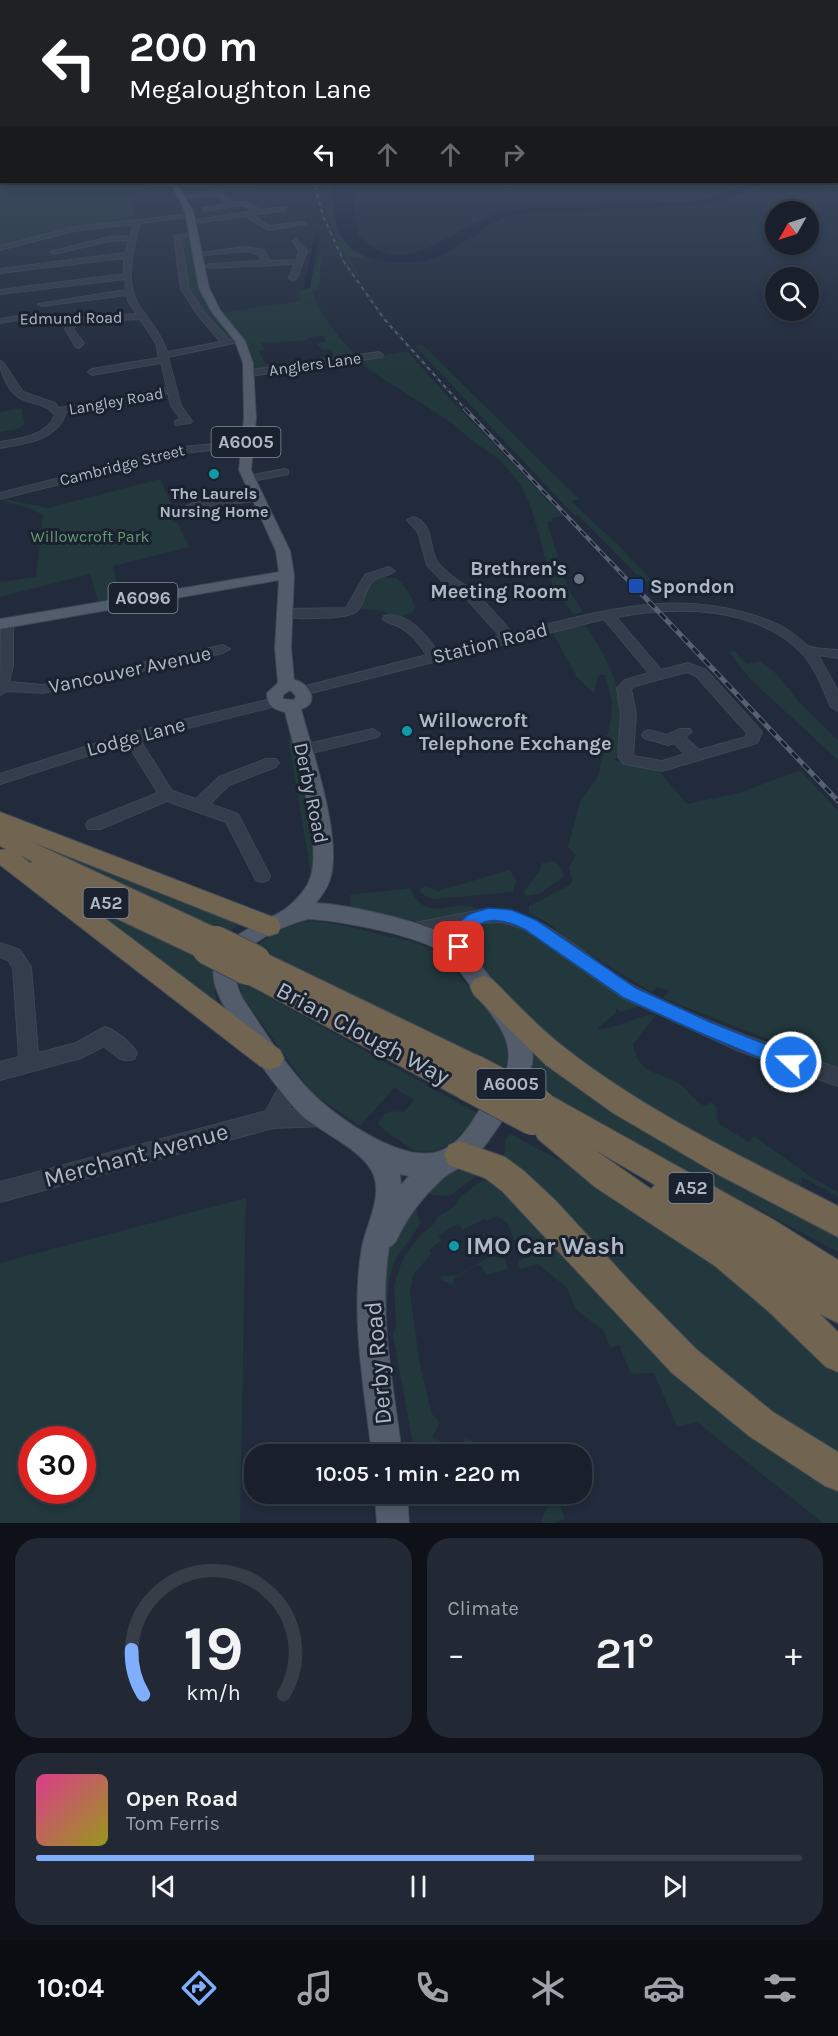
<!DOCTYPE html>
<meta charset="utf-8">
<style>
:root{--surface:#19202c;--page:#222834;--text:#f1f3f6;--muted:#9fa3a9;--line:#373e48;--accent:#7faefc}
body{margin:0;font-family:Karla,sans-serif;background:var(--page);color:var(--text);height:100vh;display:flex;flex-direction:column;font-size:22px;white-space:nowrap}
*{box-sizing:border-box;margin:0}
p{font-size:20px;color:var(--muted)}
.icon{flex:none;width:33px;height:33px;fill:none;stroke:currentColor;stroke-width:2;stroke-linecap:round;stroke-linejoin:round}
.map{position:relative;height:1523px;overflow:hidden}
.panel{display:flex;flex-direction:column;gap:15px;padding:15px;background:#0e1218;flex:1}
.panel>*{flex:none}
.hud{position:absolute;left:0px;top:0px;width:838px;height:183px;box-shadow:0 3px 9px #0003,0 0 0 2px var(--line);background:#202124;color:#fff;overflow:hidden}
.needle{width:39px;rotate:231deg}
.tools{position:absolute;left:765px;top:201px;display:grid;gap:12px}
.tools a{display:grid;place-items:center;width:54px;height:54px;border-radius:50%;background:var(--surface);box-shadow:0 3px 9px #0003,0 0 0 2px var(--line);font-size:30px}
.speed{position:absolute;left:18px;top:1426px;display:flex;gap:12px;font-size:30px;font-weight:700;text-align:center}
.speed>*{display:grid;place-content:center;width:78px;height:78px;border-radius:50%;background:var(--surface);box-shadow:0 3px 9px #0003,0 0 0 2px var(--line);line-height:1}
.speed .limit{border:9px solid #d22;background:#fff;color:#111}
.pin{position:absolute;display:grid;place-items:center;width:51px;height:51px;color:#fff;margin:-26px;border-radius:12px;box-shadow:0 3px 9px #0006}
.me{position:absolute;width:66px;margin:-33px;rotate:291deg;stroke-linejoin:round;filter:drop-shadow(0 0 4px #0008)}
.turn{display:flex;align-items:center;gap:21px;height:126px;padding:0 30px;font-size:27px}
.turn .icon{width:78px;height:78px;stroke-width:2.5}
.turn b{display:block;font-size:42px;line-height:51px}
.lanes{display:flex;align-items:center;height:57px;padding:0 30px;background:#0003;justify-content:center;gap:30px;direction:ltr}
.lanes .off{opacity:.35}
.big{font-size:45px;font-weight:600;line-height:1.1}
.panel .card{flex:1;display:flex;flex-direction:column;justify-content:center;gap:9px;min-width:0;padding:0 21px;border-radius:24px;background:var(--page)}
.panel .dial{align-items:center;gap:0}
.dial svg{height:156px;overflow:visible;fill:none;stroke:var(--line);stroke-width:7;stroke-linecap:round;text-anchor:middle}
.dial text{fill:var(--text);stroke:none}
.song{display:flex;align-items:center;gap:18px}
.cover{width:72px;height:72px;border-radius:9px;background:linear-gradient(135deg,hsl(330 70% 55%),hsl(60 70% 35%))}
.played{height:6px;border-radius:3px;background:linear-gradient(90deg,var(--accent) 65%,var(--line) 65%)}
.keys{display:flex;justify-content:space-around;direction:ltr}
.heat{display:flex;justify-content:space-between;align-items:center;font-size:33px;direction:ltr}
.panel .tiles{flex:1;display:grid;gap:15px;grid-template-columns:1fr 1fr}
.card:last-child{grid-column:span 2}
.trip{position:absolute;left:244px;top:1444px;width:348px;height:60px;border-radius:24px;background:var(--surface);box-shadow:0 3px 9px #0003,0 0 0 2px var(--line);font-weight:600;line-height:60px;text-align:center}
.tabs{display:flex;height:96px;justify-content:space-around;align-items:center;background:#0a0d12;color:var(--muted)}
.tabs .icon{width:42px;height:42px}
.tabs .current{color:var(--accent)}
.tabs b{font-size:27px;color:var(--text)}
.map>svg:first-child{display:block}
</style>
<div class="map">
<svg width="838" height="1523" viewBox="0 0 838 1523">
<rect width="100%" height="100%" fill="#212b3b"/>
<g fill="#22383c" fill-rule="evenodd">
<polygon points="10,182 168,182 173,189 138,192 139,196 132,203 137,220 81,227 0,247 0,183"/>
<polygon points="176,182 241,182 250,189 212,192 208,189 182,190"/>
<path d="M331 207H335C332 235 348 243 367 257L349 258 361 278 358 279 338 242 326 211Z"/>
<path d="M186 234 190 235 189 245 192 248C196 279 205 300 223 326L222 328 232 336V340L227 339 196 305 187 288 179 235Z"/>
<path d="M318 257H321L320 284 316 287 319 288 313 292C314 307 346 348 359 357L319 361 321 357H334L331 349 323 350 316 344 326 341 323 336 308 337V340L261 343 264 350 259 351 266 365 311 361V363L256 370C252 349 236 332 224 312L300 301 299 292 309 287Z"/>
<polygon points="423,345 579,499 571,501 618,545 666,595 661,596 640,575 637,575 578,515 574,515 415,346"/>
<polygon points="407,351 452,401 563,516 552,518 553,521 547,522 568,589 583,611 574,615 553,587 532,510 521,485 500,460 471,440 452,423 368,369 359,360"/>
<polygon points="21,408 25,424 18,429 0,432 0,412"/>
<polygon points="160,479 172,506 163,508 173,523 177,522 189,547 113,566 120,598 98,602 90,574 0,597 0,582 36,577 43,515 29,508 2,501 5,499 48,508"/>
<path d="M385 575 388 578H396C404 585 413 597 415 608L412 612 399 618 391 617 384 611 357 609 367 581Z"/>
<path d="M586 625C605 655 623 687 623 724 623 736 618 749 615 761L657 769 687 804 739 793 800 770 838 811V1067L663 998 670 991 658 987 651 992 577 946 548 923 529 913V906L570 885 572 881 569 868 576 855 568 847 580 802 598 776 611 719 612 701 605 675H598L594 694 577 677 552 632Z"/>
<path d="M735 651 746 664 759 661C780 672 788 690 804 707 815 718 827 729 838 740V760L750 679 729 652Z"/>
<polygon points="294,738 315,842 315,858 311,873 288,739"/>
<polygon points="0,828 218,916 239,922 228,935"/>
<polygon points="554,861 559,865 564,874 562,878 539,894 526,896 524,891 539,872 542,863"/>
<polygon points="510,870 516,880 513,892 435,899 425,896 419,890 425,886 438,891"/>
<path d="M410 888C426 928 462 894 477 910L422 922 351 909 350 895Z"/>
<polygon points="76,899 149,932 214,967 215,994 218,1004"/>
<path d="M311 921 337 924 417 943 440 953 501 1026 508 1045V1060L504 1073 254 949C268 935 291 923 311 921Z"/>
<path d="M513 921 644 1005 621 1012 616 1008V1013L597 1029C619 1029 636 1015 657 1014L633 1044C638 1076 659 1070 681 1085 691 1093 692 1100 705 1106L711 1102 717 1108 718 1123 749 1142 754 1136 811 1177 838 1192V1197L802 1177 800 1192 637 1105 524 1020 473 958 470 944 472 933 487 922Z"/>
<path d="M238 980 477 1113C464 1133 444 1157 416 1151 409 1149 402 1142 396 1138 389 1133 382 1130 378 1123 384 1111 392 1111 404 1112L414 1100 394 1088 360 1126 312 1093 242 996Z"/>
<polygon points="532,1049 838,1232 838,1252 607,1129 607,1127 555,1098 526,1085 533,1065"/>
<polygon points="510,1134 575,1168 669,1227 838,1366 838,1458 765,1415 503,1166 505,1140"/>
<polygon points="460,1169 483,1171 449,1196 419,1194 444,1176"/>
<polygon points="483,1180 505,1186 838,1487 838,1523 823,1523 697,1422 677,1427 654,1373 631,1374 619,1345 610,1348 603,1330 576,1310 567,1288 538,1264 521,1269 518,1266 519,1260 529,1257 525,1240 514,1240 507,1222 497,1216 487,1221 484,1219 463,1230 458,1224 439,1235 441,1241 429,1250 431,1254 413,1275 410,1292 419,1360 432,1414 440,1422 432,1437 457,1450 466,1438 483,1447 490,1455 415,1455 393,1335 396,1325 394,1285 403,1258 421,1234 432,1226 439,1216 455,1206 461,1196"/>
<path d="M246 1198 240 1523H0V1263ZM32 1440H82V1491H32Z"/>
<polygon points="415,1201 420,1224 394,1262 390,1277 387,1306 384,1299 386,1250"/>
<polygon points="491,1256 505,1259 508,1269 486,1275 481,1266 477,1265 455,1278 452,1285 440,1279 441,1276 458,1275"/>
<polygon points="552,1497 559,1500 565,1519 553,1523 540,1523"/>
</g>
<path fill="#142238" d="M331 182H352L357 233C367 246 383 256 400 255 439 252 466 220 504 212 564 200 627 206 687 202L710 198 729 189 755 182H783L753 187 725 201 711 203C674 208 637 208 600 210 553 213 510 206 479 232L484 233C467 236 455 250 439 256 412 267 360 266 343 239 334 226 332 197 331 182Z"/>
<g fill="none" stroke-linecap="round" stroke-linejoin="round">
<polyline stroke="#142238" stroke-width="1.5" points="0,185 44,182"/>
<polygon fill="#142238" fill-rule="evenodd" points="316,231 320,232 310,287 307,289 304,287"/>
<g stroke="#3e4654" stroke-width="2">
<g id="minor">
<polygon points="219,191 233,203 246,202 261,210 287,207 285,210 252,215 269,226 303,222 306,224 268,230 245,216 189,224 191,221 254,211 243,205 205,211 203,208 227,204 218,195 182,198 179,196"/>
<path d="M192 214 190 217 140 223C134 246 124 282 138 304 148 320 162 334 167 352L221 342 197 314 181 289 174 236 195 232V234L181 237 189 289 203 311 229 340 235 339 239 342 168 357 181 406 192 421 190 423 175 425V421L181 419 171 406 168 393 63 413 65 415C55 441 24 444 0 448V442C20 439 47 436 55 415 43 400 29 406 17 396 8 389 0 372 0 361L3 362 23 392 55 403 59 408 167 388 161 363 92 375 88 372 92 369 159 358 156 343 140 319 79 322 73 329 84 343 79 348 76 347 65 329 70 322 29 318 0 323V319L29 314 72 318 137 314 128 301 127 295 42 306 38 304 126 290 125 279 0 294V290L124 274V258L0 273V269L125 253 129 240 109 241 54 254 50 252 109 237 130 236 133 224 74 231 0 250V246L74 227Z"/>
<polygon points="296,239 307,251 297,278 293,280 289,278 294,264 209,268 205,266 209,264 262,261 258,254 245,251 196,256 192,254 245,247 264,250 269,261 296,260 299,251 293,241"/>
<polygon points="379,352 383,355 382,357 250,376 245,373 250,370"/>
<polygon points="246,441 250,442 250,446 183,453 0,499 0,493 183,447"/>
<polygon points="284,469 288,470 288,474 248,482 243,479 248,476"/>
<polygon points="257,495 262,498 261,500 193,509 187,506 193,503"/>
<path d="M413 517C436 524 427 548 438 563 448 576 462 582 474 592 488 604 500 619 512 633 587 615 665 590 742 612 758 616 775 622 789 631 796 635 804 645 811 647 816 649 831 649 838 650V658L818 655 838 691V711L831 707C823 689 816 669 803 654 756 605 677 606 616 617L661 670 688 663 706 670 762 732 757 743 662 771 624 764 618 757 621 714 617 688 625 680 649 673 604 619 303 695 298 694 296 691 298 688 427 655C419 644 412 633 400 627 394 624 387 623 383 619L384 616C408 611 426 635 438 652L500 636 465 597 447 586 427 565 418 532 407 520ZM687 672 696 676 747 733 746 737 699 750 685 737 692 732 690 729H680L667 735 649 730 644 732 642 735 644 738 668 745 674 743 685 754 662 761 633 756 636 714 631 689 635 686Z"/>
<path d="M389 567 395 571C388 577 377 575 371 583 364 591 364 607 356 612 346 619 287 621 279 613L285 609 346 608 365 575Z"/>
<polygon points="7,618 13,622 13,666 9,682 43,685 223,645 230,649 223,653 43,693 7,691 0,695 1,622"/>
<polygon points="275,698 282,702 280,705 140,740 172,791 196,799 219,777 266,759 276,759 279,763 276,767 229,785 210,804 238,814 270,876 268,880 262,882 256,880 226,822 167,801 100,829 88,829 86,825 88,821 158,793 127,743 0,784 0,774 126,734"/>
<polygon points="373,729 380,734 378,737 303,755 296,750 303,745"/>
<path d="M486 909C548 909 587 962 638 988 702 1021 770 1045 838 1068V1086L739 1051 623 998 524 929 502 922 480 923 468 941 472 959 469 964 463 966 457 964C449 950 449 940 457 927L410 938 404 936 401 931 404 926 410 924Z"/>
<path d="M0 943 20 950 31 967 38 1053 76 1043 105 1027C116 1031 131 1042 137 1053L134 1059C121 1064 114 1054 104 1046L81 1058 0 1080V1062L19 1057 13 968 8 960 0 957Z"/>
<polygon points="290,1077 297,1080 300,1086 289,1109 323,1108 330,1110 333,1117 330,1124 323,1126 273,1128 0,1202 0,1182 266,1111 283,1080"/>
</g>
</g>
<g stroke="#3e4654" stroke-width="2">
<g id="major">
<path d="M170 182H176L193 211 209 288 220 310 245 341 253 363 256 418 251 470 290 551 294 575 291 648 294 680C309 682 321 704 301 709 312 751 343 839 330 879 328 888 321 896 316 903 345 904 433 923 455 940 477 956 492 981 508 1002 521 1019 536 1042 532 1064 528 1084 487 1147 472 1160 462 1168 450 1171 441 1180 425 1195 410 1213 400 1233 397 1239 396 1244 389 1247 378 1316 394 1387 402 1455H372C364 1387 350 1315 362 1247 366 1226 382 1198 374 1176 367 1153 325 1134 306 1119 283 1100 218 1009 214 980 207 940 257 926 282 911 291 906 305 891 309 881 325 848 294 749 285 712 273 709 267 706 267 693L278 683 275 648 279 580 0 629V619L279 572 276 551 239 470 244 418 243 363 235 341 211 311 199 288 185 211ZM290 690 296 696 294 700 283 699V695ZM308 919C336 920 417 935 439 951 458 965 471 987 485 1006 498 1023 512 1041 508 1063 506 1080 489 1095 480 1109 470 1125 459 1144 440 1151 403 1165 335 1117 310 1091 284 1064 264 1030 243 999 217 954 272 929 308 919ZM400 1174 409 1176 401 1185Z"/>
<polygon points="375,1494 407,1494 409,1523 377,1523"/>
</g>
</g>
<g stroke="#3f4855" stroke-width="2">
<g id="highway">
<path d="M0 812 278 919 281 926 278 933 269 936 32 842 225 932 228 939 225 946 217 948 219 951 215 958 206 961 86 904 280 1050 284 1058 280 1066 270 1070 260 1066 0 865V850L6 849 0 846ZM20 855 33 862 30 863Z"/>
<polygon points="257,949 485,1059 489,1068 485,1077 477,1080 480,1087 476,1096 466,1100 456,1096 238,979 234,972 238,965 246,962 244,959 248,952"/>
<path d="M483 976 492 979C516 1003 539 1028 565 1048 648 1113 745 1158 838 1206V1237L719 1175 613 1113 546 1065 474 995 470 987 474 979Z"/>
<path d="M541 1090 774 1220 838 1260V1323L820 1314 838 1332V1372L826 1367 768 1311 715 1266 595 1187 538 1139 534 1130 538 1121 542 1119 531 1112 527 1103 531 1094ZM595 1150 655 1185 651 1189Z"/>
<polygon points="459,1141 505,1157 524,1171 556,1201 635,1287 696,1349 773,1412 838,1452 838,1491 825,1486 749,1436 672,1373 502,1191 485,1178 449,1165 444,1155 449,1145"/>
</g>
</g>
<use href="#minor" fill="#343d4b" fill-rule="evenodd"/>
<use href="#major" fill="#525c6b" fill-rule="evenodd"/>
<use href="#highway" fill="#716551" fill-rule="evenodd"/>
<g stroke="#566172" stroke-width="2">
<polyline id="rail-far2" points="314,182 323,216 344,262 385,320 466,410"/>
</g>
<g stroke="#566172" stroke-width="4">
<polyline id="rail-far1" points="465,409 639,592"/>
</g>
<g stroke="#566172" stroke-width="5">
<polyline id="rail" points="638,590 838,801"/>
</g>
<use href="#rail-far2" stroke="#1a222f" stroke-width="1.5" stroke-dasharray="4" stroke-linecap="butt"/>
<use href="#rail-far1" stroke="#1a222f" stroke-width="2" stroke-dasharray="7" stroke-linecap="butt"/>
<use href="#rail" stroke="#1a222f" stroke-width="3" stroke-dasharray="8" stroke-linecap="butt"/>
<g stroke="#3f4855" stroke-width="28" stroke-linecap="butt">
<g id="highway-bridge">
<polyline points="216,939 257,959"/>
<polyline points="206,951 247,972"/>
<polyline points="475,1068 541,1103"/>
<polyline points="466,1087 532,1122"/>
</g>
</g>
<use href="#highway-bridge" stroke="#716551" stroke-width="26"/>
</g>
<linearGradient id="sky" x2="0" y2="1"><stop stop-color="#121820"/><stop offset="0.43" stop-color="#3d4a60"/><stop offset="1" stop-color="#3d4a60" stop-opacity="0"/></linearGradient>
<rect width="838" height="373" fill="url(#sky)"/>
<path fill="#1a73e8" stroke="#114b97" stroke-width="1.5" d="M489 908 512 910 536 920 636 988 710 1022 797 1057 800 1062 797 1068 791 1070 784 1068 698 1032 624 998 524 929C506 920 484 914 471 933 468 939 468 946 464 952L459 954 453 952C447 940 459 919 470 914 476 911 483 910 489 908Z"/>
<g fill="#0f9aa8" stroke="#1a222f" stroke-width="2">
<circle cx="214" cy="474" r="6"/>
<circle cx="407" cy="731" r="6"/>
<circle cx="454" cy="1246" r="6"/>
</g>
<circle fill="#6b7280" stroke="#1a222f" stroke-width="2" cx="579" cy="579" r="6"/>
<rect fill="#1a4fb4" stroke="#1a222f" stroke-width="2" x="628" y="578" width="16" height="16" rx="3"/>
<g text-anchor="middle" dominant-baseline="central" stroke-width="6" stroke-linejoin="round" paint-order="stroke">
<g font-size="16" fill="#afb8c7" stroke="#1a222f">
<text transform="translate(71 318) rotate(-1)">Edmund Road</text>
<text transform="translate(315 364) rotate(-8)">Anglers Lane</text>
<text transform="translate(116 401) rotate(-10)">Langley Road</text>
<text transform="translate(122 465) rotate(-14)">Cambridge Street</text>
</g>
<g font-size="16" font-weight="bold" fill="#afb8c7" stroke="#1a222f">
<text x="214" y="493">The Laurels<tspan x="214" dy="18">Nursing Home</tspan></text>
</g>
<g font-size="16" fill="#659972" stroke="#1a222f">
<text x="90" y="536">Willowcroft Park</text>
</g>
<g fill="#1a222f" stroke="#828b99" stroke-width="1.5">
<rect x="211.5" y="427" width="69" height="30" rx="4.5"/>
<rect x="108.5" y="583" width="69" height="30" rx="4.5"/>
<rect x="83.5" y="888" width="45" height="30" rx="4.5"/>
<rect x="476.5" y="1069" width="69" height="30" rx="4.5"/>
<rect x="668.5" y="1173" width="45" height="30" rx="4.5"/>
</g>
<g font-size="18" font-weight="bold" fill="#afb8c7">
<text x="246" y="442">A6005</text>
<text x="143" y="598">A6096</text>
<text x="106" y="903">A52</text>
<text x="511" y="1084">A6005</text>
<text x="691" y="1188">A52</text>
</g>
<g font-size="20" font-weight="bold" fill="#afb8c7" stroke="#1a222f" text-anchor="start">
<text x="567" y="568" text-anchor="end">Brethren's<tspan x="567" dy="23">Meeting Room</tspan></text>
<text x="650" y="586">Spondon</text>
<text x="419" y="720">Willowcroft<tspan x="419" dy="23">Telephone Exchange</tspan></text>
</g>
<g font-size="20" fill="#afb8c7" stroke="#1a222f">
<text transform="translate(490 643) rotate(-14)">Station Road</text>
<text transform="translate(130 670) rotate(-12)">Vancouver Avenue</text>
<text transform="translate(136 737) rotate(-15)">Lodge Lane</text>
<text transform="translate(311 793) rotate(78)">Derby Road</text>
</g>
<g font-size="24" fill="#afb8c7" stroke="#1a222f">
<text transform="translate(363 1033) rotate(28)">Brian Clough Way</text>
<text transform="translate(136 1155) rotate(-15)">Merchant Avenue</text>
<text transform="translate(378 1363) rotate(-95)">Derby Road</text>
</g>
<g font-size="24" font-weight="bold" fill="#afb8c7" stroke="#1a222f" text-anchor="start">
<text x="466" y="1246">IMO Car Wash</text>
</g>
</g>
</svg>
<div class="tools">
<a><svg class="needle" viewBox="-14 -14 28 28"><path d="M0-13l5 13h-10z" fill="#e53935"/><path d="M0 13l5-13h-10z" fill="#9fa3a9"/></svg></a>
<a><svg class="icon" aria-label="search" viewBox="0 0 24 24"><circle cx="10" cy="10" r="6"/><path d="M15 15l6 6"/></svg></a>
</div>
<div class="speed"><div class="limit">30</div></div>
<div class="pin" style="left:459px;top:947px;background:#d93025"><svg class="icon" aria-label="arrive" viewBox="0 0 24 24"><path d="M6 21V4h12l-3 4 3 4H6"/></svg></div>
<svg class="me" style="left:791px;top:1062px" viewBox="-20 -20 40 40"><circle r="17" fill="#1a73e8" stroke="#fff" stroke-width="3"/><path d="M0-11L8 9 0 5-8 9z" fill="#fff"/></svg>
<div class="trip">10:05 · 1 min · 220 m</div>
<div class="hud">
<div class="turn"><svg class="icon" aria-label="left" viewBox="0 0 24 24"><path d="M17 20v-9H6M10 6l-5 5 5 5"/></svg><div><b>200 m</b>Megaloughton Lane</div></div>
<div class="lanes"><svg class="icon" aria-label="left" viewBox="0 0 24 24"><path d="M17 20v-9H6M10 6l-5 5 5 5"/></svg><svg class="icon off" aria-label="ahead" viewBox="0 0 24 24"><path d="M12 20V5M6 11l6-6 6 6"/></svg><svg class="icon off" aria-label="ahead" viewBox="0 0 24 24"><path d="M12 20V5M6 11l6-6 6 6"/></svg><svg class="icon off" aria-label="right" viewBox="0 0 24 24"><path d="M7 20v-9h11M14 6l5 5-5 5"/></svg></div>
</div>
</div>
<section class="panel">
<div class="tiles">
<div class="card dial"><svg viewBox="0 0 100 80">
<path d="M14 69A42 42 0 1 1 86 69"/>
<path d="M14 69A42 42 0 0 1 8 46" stroke="#7faefc"/>
<text x="50" y="56" font-size="32" font-weight="700">19</text>
<text x="50" y="72" font-size="11">km/h</text>
</svg></div>
<div class="card"><p>Climate</p>
<div class="heat"><a>−</a><b class="big">21°</b><a>+</a></div>
</div>
<div class="card">
<div class="song"><i class="cover"></i><div><b>Open Road</b><p>Tom Ferris</p></div></div>
<div class="played"></div>
<div class="keys"><svg class="icon" aria-label="previous" viewBox="0 0 24 24"><path d="M18 5L8 12l10 7zM5 5v14"/></svg><svg class="icon" aria-label="pause" viewBox="0 0 24 24"><path d="M8 5v14M16 5v14"/></svg><svg class="icon" aria-label="next" viewBox="0 0 24 24"><path d="M6 5l10 7-10 7zM19 5v14"/></svg></div>
</div>
</div>
</section>
<nav class="tabs">
<b>10:04</b>
<svg class="icon current" aria-label="directions" viewBox="0 0 24 24"><path d="M12 3l9 9-9 9-9-9zM9 14v-3h6M13 9l2 2-2 2"/></svg>
<svg class="icon" aria-label="music" viewBox="0 0 24 24"><path d="M9 18V5l10-2v13"/><circle cx="6" cy="18" r="3"/><circle cx="16" cy="16" r="3"/></svg>
<svg class="icon" aria-label="phone" viewBox="0 0 24 24"><path d="M5 4h4l2 5-3 2q2 4 5 5l2-3 5 2v4C11 20 4 13 5 4z"/></svg>
<svg class="icon" aria-label="climate" viewBox="0 0 24 24"><path d="M12 3v18M4 7l16 10M4 17L20 7"/></svg>
<svg class="icon" aria-label="car" viewBox="0 0 24 24"><path d="M5 17H2v-5l4-1 3-4h7l3 4 3 1v5h-3M9 17h6M6 11h13"/><circle cx="7" cy="17" r="2"/><circle cx="17" cy="17" r="2"/></svg>
<svg class="icon" aria-label="filters" viewBox="0 0 24 24"><path d="M4 7h16M4 17h16"/><circle cx="9" cy="7" r="2"/><circle cx="15" cy="17" r="2"/></svg>
</nav>
